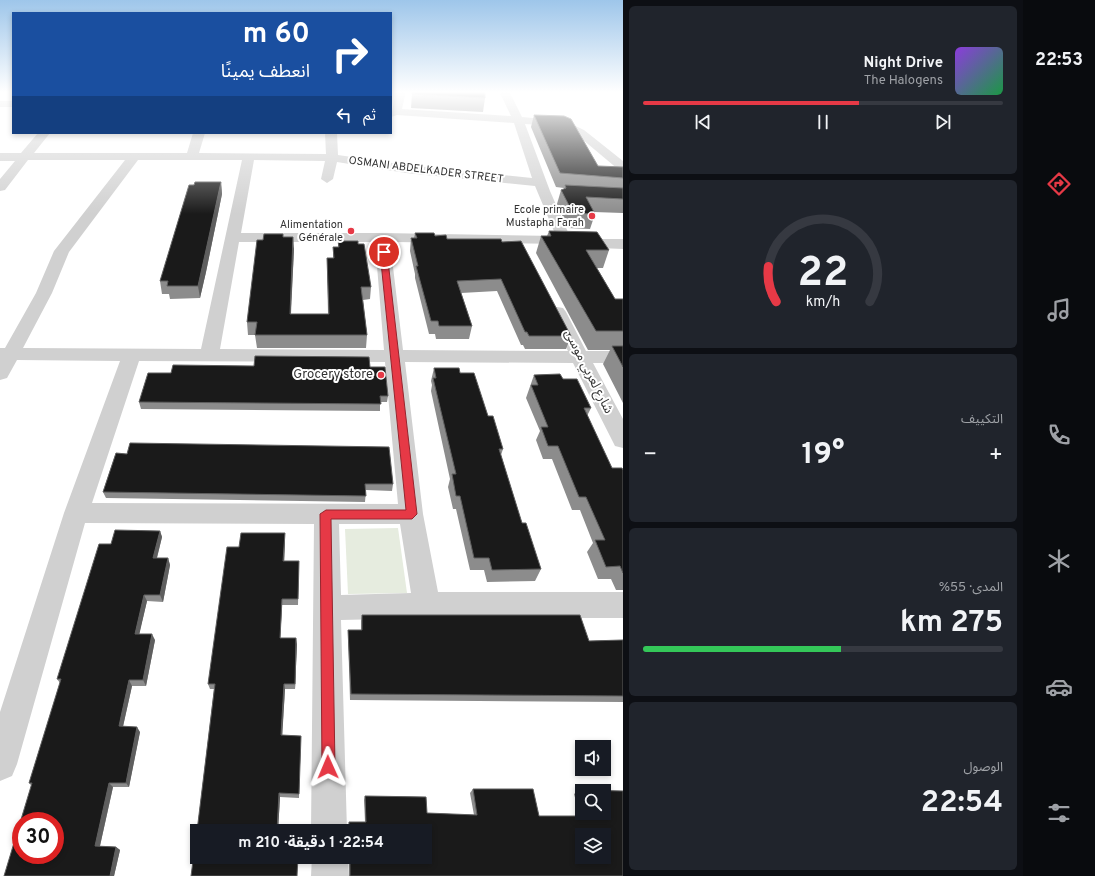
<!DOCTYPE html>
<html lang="ar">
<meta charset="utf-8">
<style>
:root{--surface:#171b24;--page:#20242c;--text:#f1f3f6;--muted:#9ea1a6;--line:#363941;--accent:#e63946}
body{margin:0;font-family:Overpass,"Noto Sans Arabic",sans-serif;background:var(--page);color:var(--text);direction:rtl;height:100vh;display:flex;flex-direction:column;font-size:15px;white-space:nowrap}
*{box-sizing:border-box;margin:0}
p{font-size:13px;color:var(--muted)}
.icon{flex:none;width:22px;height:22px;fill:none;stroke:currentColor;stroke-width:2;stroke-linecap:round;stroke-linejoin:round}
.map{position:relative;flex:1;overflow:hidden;direction:ltr}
.details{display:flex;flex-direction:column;gap:6px;padding:6px;background:#0d0f14;width:400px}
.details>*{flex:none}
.hud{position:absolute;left:12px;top:12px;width:380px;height:122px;border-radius:0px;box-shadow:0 2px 6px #0003;direction:rtl;background:#1a4fa0;color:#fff;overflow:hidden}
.tools{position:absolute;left:575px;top:740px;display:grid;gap:8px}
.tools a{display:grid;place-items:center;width:36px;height:36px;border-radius:0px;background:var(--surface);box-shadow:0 2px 6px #0003;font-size:20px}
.speed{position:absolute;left:12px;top:812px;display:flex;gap:8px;font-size:20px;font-weight:700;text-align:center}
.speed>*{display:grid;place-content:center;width:52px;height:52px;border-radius:50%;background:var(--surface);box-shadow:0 2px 6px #0003;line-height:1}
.speed .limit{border:6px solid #d22;background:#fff;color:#111}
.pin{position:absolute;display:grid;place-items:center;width:34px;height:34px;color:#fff;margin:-17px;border:2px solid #fff;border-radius:50%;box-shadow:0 1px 4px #0007}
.me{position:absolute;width:44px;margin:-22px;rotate:359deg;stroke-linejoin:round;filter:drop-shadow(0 0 3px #0008)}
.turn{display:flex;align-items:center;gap:14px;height:84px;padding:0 16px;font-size:18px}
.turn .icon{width:52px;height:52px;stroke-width:2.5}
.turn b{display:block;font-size:28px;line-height:34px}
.then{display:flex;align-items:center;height:38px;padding:0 16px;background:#0003;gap:8px;font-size:15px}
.big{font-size:30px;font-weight:700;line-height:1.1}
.details .tile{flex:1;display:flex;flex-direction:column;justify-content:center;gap:6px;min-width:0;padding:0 14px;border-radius:6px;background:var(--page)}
.details .dial{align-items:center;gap:0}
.dial svg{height:104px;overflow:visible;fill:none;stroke:var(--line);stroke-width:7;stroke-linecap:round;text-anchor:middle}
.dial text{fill:var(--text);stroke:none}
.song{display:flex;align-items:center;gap:12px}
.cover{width:48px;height:48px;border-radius:6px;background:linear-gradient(135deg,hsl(270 70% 55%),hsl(140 70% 35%))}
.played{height:4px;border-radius:2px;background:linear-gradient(90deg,var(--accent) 60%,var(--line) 60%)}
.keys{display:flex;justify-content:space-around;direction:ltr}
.heat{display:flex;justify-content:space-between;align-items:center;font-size:22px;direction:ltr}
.charge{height:6px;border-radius:3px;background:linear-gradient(90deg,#34c759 55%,var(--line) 0)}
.trip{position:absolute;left:190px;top:824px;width:242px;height:40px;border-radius:0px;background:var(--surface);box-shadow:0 2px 6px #0003;font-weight:700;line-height:40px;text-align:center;direction:rtl}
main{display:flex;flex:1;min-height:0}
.dock{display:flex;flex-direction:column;width:72px;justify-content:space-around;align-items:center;background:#090b0e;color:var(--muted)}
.dock .icon{width:28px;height:28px}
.dock .active{color:var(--accent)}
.dock b{font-size:18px;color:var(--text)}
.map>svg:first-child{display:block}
</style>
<main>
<nav class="dock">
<b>22:53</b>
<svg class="icon active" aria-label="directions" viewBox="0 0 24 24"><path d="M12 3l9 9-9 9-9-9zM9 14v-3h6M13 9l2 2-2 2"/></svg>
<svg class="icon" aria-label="music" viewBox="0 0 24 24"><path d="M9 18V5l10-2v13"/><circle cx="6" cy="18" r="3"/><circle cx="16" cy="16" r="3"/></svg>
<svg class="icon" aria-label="phone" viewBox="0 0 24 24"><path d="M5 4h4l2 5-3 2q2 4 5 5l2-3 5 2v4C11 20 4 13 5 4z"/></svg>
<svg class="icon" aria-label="climate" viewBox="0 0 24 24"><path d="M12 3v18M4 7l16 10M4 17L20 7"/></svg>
<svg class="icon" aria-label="car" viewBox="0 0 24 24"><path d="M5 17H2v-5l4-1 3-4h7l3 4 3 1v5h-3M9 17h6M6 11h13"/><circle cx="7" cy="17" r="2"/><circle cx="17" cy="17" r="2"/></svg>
<svg class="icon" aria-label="filters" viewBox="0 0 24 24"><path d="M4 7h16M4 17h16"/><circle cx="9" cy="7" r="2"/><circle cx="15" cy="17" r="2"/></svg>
</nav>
<section class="details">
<div class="tile">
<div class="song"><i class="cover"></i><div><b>Night Drive</b><p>The Halogens</p></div></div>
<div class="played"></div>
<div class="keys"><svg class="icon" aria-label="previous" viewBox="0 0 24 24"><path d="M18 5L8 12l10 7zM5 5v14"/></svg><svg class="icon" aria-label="pause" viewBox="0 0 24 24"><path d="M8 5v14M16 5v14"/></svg><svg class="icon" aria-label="next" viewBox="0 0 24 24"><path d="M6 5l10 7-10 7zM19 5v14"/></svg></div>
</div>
<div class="tile dial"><svg viewBox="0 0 100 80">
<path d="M14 69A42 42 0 1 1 86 69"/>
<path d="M14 69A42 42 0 0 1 8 42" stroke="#e63946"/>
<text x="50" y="56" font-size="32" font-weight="700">22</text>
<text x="50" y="72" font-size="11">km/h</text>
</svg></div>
<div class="tile"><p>التكييف</p>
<div class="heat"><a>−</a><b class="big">19°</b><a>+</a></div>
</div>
<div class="tile"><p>المدى · 55%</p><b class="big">275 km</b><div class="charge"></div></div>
<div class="tile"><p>الوصول</p><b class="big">22:54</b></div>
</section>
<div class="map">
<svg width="623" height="876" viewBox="0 0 623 876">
<rect width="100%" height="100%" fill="#fff"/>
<polygon fill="#e6ecdf" points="398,528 407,593 348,594 345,529"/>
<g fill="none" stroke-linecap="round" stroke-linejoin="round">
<g fill="#d0d0d0" fill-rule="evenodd">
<path d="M396 91H406L402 109 511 116 499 91H509L522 117 565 121 584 130 623 161V171L619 170 576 134 559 126 525 124 550 191 571 239H623V249L576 247 570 244 390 242 403 350 568 351 548 312 551 308 557 307 563 308 566 312 586 351H623V363H593L623 419V448L615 446 573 363 405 362 423 514 438 592H623V618H427L341 620 347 831H311L314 524 85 523 17 764 12 776 0 781V712L64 513 120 361 17 360 7 378 0 380V348H5L36 293 54 251 125 160H28L5 190 0 191V179L15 161H0V153H21L38 133H50L34 153H187L193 133H205L199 153 326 154 325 133H337L338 155 406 165 532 178 514 123 397 115 391 117ZM138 160H242L201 349 23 348 52 293 69 252ZM254 160 325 161 321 179 327 183 333 179 337 162 406 173 535 186 556 236 382 233H241ZM239 242H375L384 350 220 349ZM139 361 385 362 398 504 92 503ZM339 524H400L411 593 341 595Z"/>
<rect x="0" y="101" width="13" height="6"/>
<polygon points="312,857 348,857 349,876 311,876"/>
</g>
</g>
<g fill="#8c8c8c" fill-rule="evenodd">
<polygon points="412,94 485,98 483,112 411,108"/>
<polygon points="534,115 598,166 623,178 623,213 594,212 595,214 590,229 568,228 557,204 561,190 564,189 564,188 556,187 531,127"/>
<polygon points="221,182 222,194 206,272 200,298 170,299 169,294 162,294 160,281 194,185"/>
<polygon points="549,231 609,250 603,268 597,268 615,299 623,299 623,403 603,364 610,350 588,350 536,253 541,236 547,236"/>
<polygon points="415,233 435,236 447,239 502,242 571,336 566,349 525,349 523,345 521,345 497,291 461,293 472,326 469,339 436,339 435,334 429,334 415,278 415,274 410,251 411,238 414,238"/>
<polygon points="283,234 283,237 294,249 291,314 328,314 327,270 327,258 333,258 333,247 338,247 338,241 358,244 371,287 370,299 363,300 367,335 366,348 257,348 255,335 248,335 247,322 263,240"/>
<polygon points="254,366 370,367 388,396 387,402 380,402 380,411 141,409 139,402 171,373"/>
<polygon points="434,368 460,373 488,416 503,449 501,455 522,523 541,569 535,581 487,582 484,570 470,570 456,509 453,509 448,487 450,479 431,391 432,385 431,381"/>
<polygon points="534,375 563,379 591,408 587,416 612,468 623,470 623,590 616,590 611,579 598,579 587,552 593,543 580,510 572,510 552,459 543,459 536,440 540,431 526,398"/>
<polygon points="116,453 393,484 392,491 366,490 365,502 106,498 103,492"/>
<polygon points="160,531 162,537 157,558 168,558 170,565 163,602 147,601 139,634 155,640 146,686 132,686 123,726 140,732 129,787 113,787 100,846 116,847 120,850 114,876 29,783 60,683 57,679"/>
<polygon points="285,540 284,561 299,561 299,567 298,605 282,605 280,638 297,644 295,689 285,689 282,735 301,736 299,798 280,797 278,831 197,831 214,689 210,689 208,684 239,547"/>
<polygon points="362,615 589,641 623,640 623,702 350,700 348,636 348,630 361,630 361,621"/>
<path d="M473 789H533L539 816H580L574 794 579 790 623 791V876H349V857H425V831H348L349 822H365L364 800 365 796 426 797 427 813 474 815 470 793ZM582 791H604V813H582ZM582 835H604V857H582Z"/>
</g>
<g fill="#5f5f5f">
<polygon points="221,182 222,194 206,272 200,298 198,286"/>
<polygon points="293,237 294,249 290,327 290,314"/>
<polygon points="160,531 162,537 155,565 153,558"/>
<polygon points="285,533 285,540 284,567 283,561"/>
<polygon points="168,558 170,565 163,602 160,595"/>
<polygon points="144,595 147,601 138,640 135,634"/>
<polygon points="282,599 282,605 280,644 280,638"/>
<polygon points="152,634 155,640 146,686 143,680"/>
<polygon points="296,638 297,644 295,689 295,684"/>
<polygon points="129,680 132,686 122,731 119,726"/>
<polygon points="284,684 285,689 282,740 281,735"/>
<polygon points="137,727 140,732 129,787 126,783"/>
<polygon points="109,783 113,787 99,850 95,846"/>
<polygon points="279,793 280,797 278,831 277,831"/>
<polygon points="116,847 120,850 114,876 110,876"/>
</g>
<g fill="#1a1a1a" stroke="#5f5f5f" fill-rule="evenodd">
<polygon points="413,91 485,91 485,98 412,94"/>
<polygon points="534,115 564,116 571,119 598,166 623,167 623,178 560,173"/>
<polygon points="195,182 221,182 204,259 198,286 167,286 168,281 160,281 189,185 194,185"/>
<polygon points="565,185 623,188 623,199 586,197 595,214 573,213 561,190 566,188"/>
<polygon points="549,231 597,232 609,250 586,250 615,299 623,299 623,331 596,331 541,236 551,236"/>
<polygon points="415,233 434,233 435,236 446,235 447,239 501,239 502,242 521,241 571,336 529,336 527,332 525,332 501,279 457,281 472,326 439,326 438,321 431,321 416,266 418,266 411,238 417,238"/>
<polygon points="264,234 283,234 283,237 293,237 290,314 329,314 327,258 334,258 333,247 339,247 338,241 358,241 358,244 364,244 371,287 361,287 367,335 255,335 257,322 247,322 257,240 263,240"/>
<polygon points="612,346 623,346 623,367"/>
<polygon points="255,356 369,357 370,367 385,367 388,396 380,396 381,404 139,402 148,373 171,373 173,365 254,366"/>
<polygon points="434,368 459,368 460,373 474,373 488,416 493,416 503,449 499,449 522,523 526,523 541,569 492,570 489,558 474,558 460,496 456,496 452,474 456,474 433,378 436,378"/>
<polygon points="560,374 563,379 577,379 591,408 584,408 612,468 622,468 623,470 623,573 620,566 606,567 595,540 605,540 586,497 579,497 558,446 548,446 541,427 548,427 531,385 538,385 534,375"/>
<polygon points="130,443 389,447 393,484 365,484 366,496 103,492 116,453 127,454"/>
<path d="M115 530 160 531 153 558H168L160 595H144L135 634H152L143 680H129L119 726 137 727 126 783H109L95 846 116 847 110 876H4L32 783H29L61 679H57L99 544H111ZM21 821H55V855H21Z"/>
<polygon points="241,533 285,533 283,561 299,561 298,599 282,599 280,638 296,638 295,684 284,684 281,735 301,736 299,794 279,793 277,831 197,831 215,684 208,684 227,547 239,547"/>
<polygon points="362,615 580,615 589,641 623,640 623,696 351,694 348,630 362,630"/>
<path d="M473 789H533L539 816H586L585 813H604V791H582V801L579 790 623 791V876H350V857H425V831H349V822H366L365 796 426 797 427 813 477 815ZM582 835H604V857H582Z"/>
<polygon points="197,831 197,857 298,857 297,876 191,876"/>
</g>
<linearGradient id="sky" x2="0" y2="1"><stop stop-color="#9ec6ea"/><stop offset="0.43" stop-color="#fff"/><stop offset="1" stop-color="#fff" stop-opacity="0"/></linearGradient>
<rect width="623" height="214" fill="url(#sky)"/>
<polygon fill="#e63946" stroke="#96252e" points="384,250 387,252 417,514 412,519 331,519 335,767 333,772 328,774 324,772 322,767 320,514 326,510 406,510 380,252"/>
<g fill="#e63946" stroke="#fff" stroke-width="1.5">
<circle cx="592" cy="216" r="4"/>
<circle cx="351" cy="231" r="4"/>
<circle cx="381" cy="375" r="4"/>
</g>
<g text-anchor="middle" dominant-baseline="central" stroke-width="4" stroke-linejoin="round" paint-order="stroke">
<g font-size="11" fill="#333" stroke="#fff">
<text transform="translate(426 170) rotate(7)">OSMANI ABDELKADER STREET</text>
</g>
<g font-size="11" fill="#333" stroke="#fff" text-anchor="end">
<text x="584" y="210">Ecole primaire<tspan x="584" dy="13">Mustapha Farah</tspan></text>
<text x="343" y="225">Alimentation<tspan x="343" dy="13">Générale</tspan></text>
</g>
<g font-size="13" fill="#333" stroke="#fff">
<text transform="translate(588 372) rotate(63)">شارع لعربي موسى</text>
</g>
<g font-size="13" fill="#333" stroke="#fff" text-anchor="end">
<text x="373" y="375">Grocery store</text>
</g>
</g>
</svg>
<div class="tools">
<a><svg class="icon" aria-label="sound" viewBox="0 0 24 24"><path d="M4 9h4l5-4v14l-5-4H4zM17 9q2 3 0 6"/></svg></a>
<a><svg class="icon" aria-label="search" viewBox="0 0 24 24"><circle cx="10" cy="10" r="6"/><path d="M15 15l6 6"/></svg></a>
<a><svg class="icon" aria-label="layers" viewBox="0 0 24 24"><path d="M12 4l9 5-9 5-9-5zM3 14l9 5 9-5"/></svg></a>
</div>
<div class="speed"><div class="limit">30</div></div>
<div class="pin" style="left:384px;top:252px;background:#d93025"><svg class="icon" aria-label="arrive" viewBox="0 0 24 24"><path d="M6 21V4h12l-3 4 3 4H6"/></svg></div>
<svg class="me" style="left:328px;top:767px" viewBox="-20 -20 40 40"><path d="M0-17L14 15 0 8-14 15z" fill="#e63946" stroke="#fff" stroke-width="4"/></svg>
<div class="trip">22:54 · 1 دقيقة · 210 m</div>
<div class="hud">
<div class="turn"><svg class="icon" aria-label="right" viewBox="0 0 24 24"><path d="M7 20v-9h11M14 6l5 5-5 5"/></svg><div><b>60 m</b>انعطف يمينًا</div></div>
<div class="then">ثم<svg class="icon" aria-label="left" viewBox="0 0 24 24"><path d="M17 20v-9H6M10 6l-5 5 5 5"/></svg></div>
</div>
</div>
</main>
